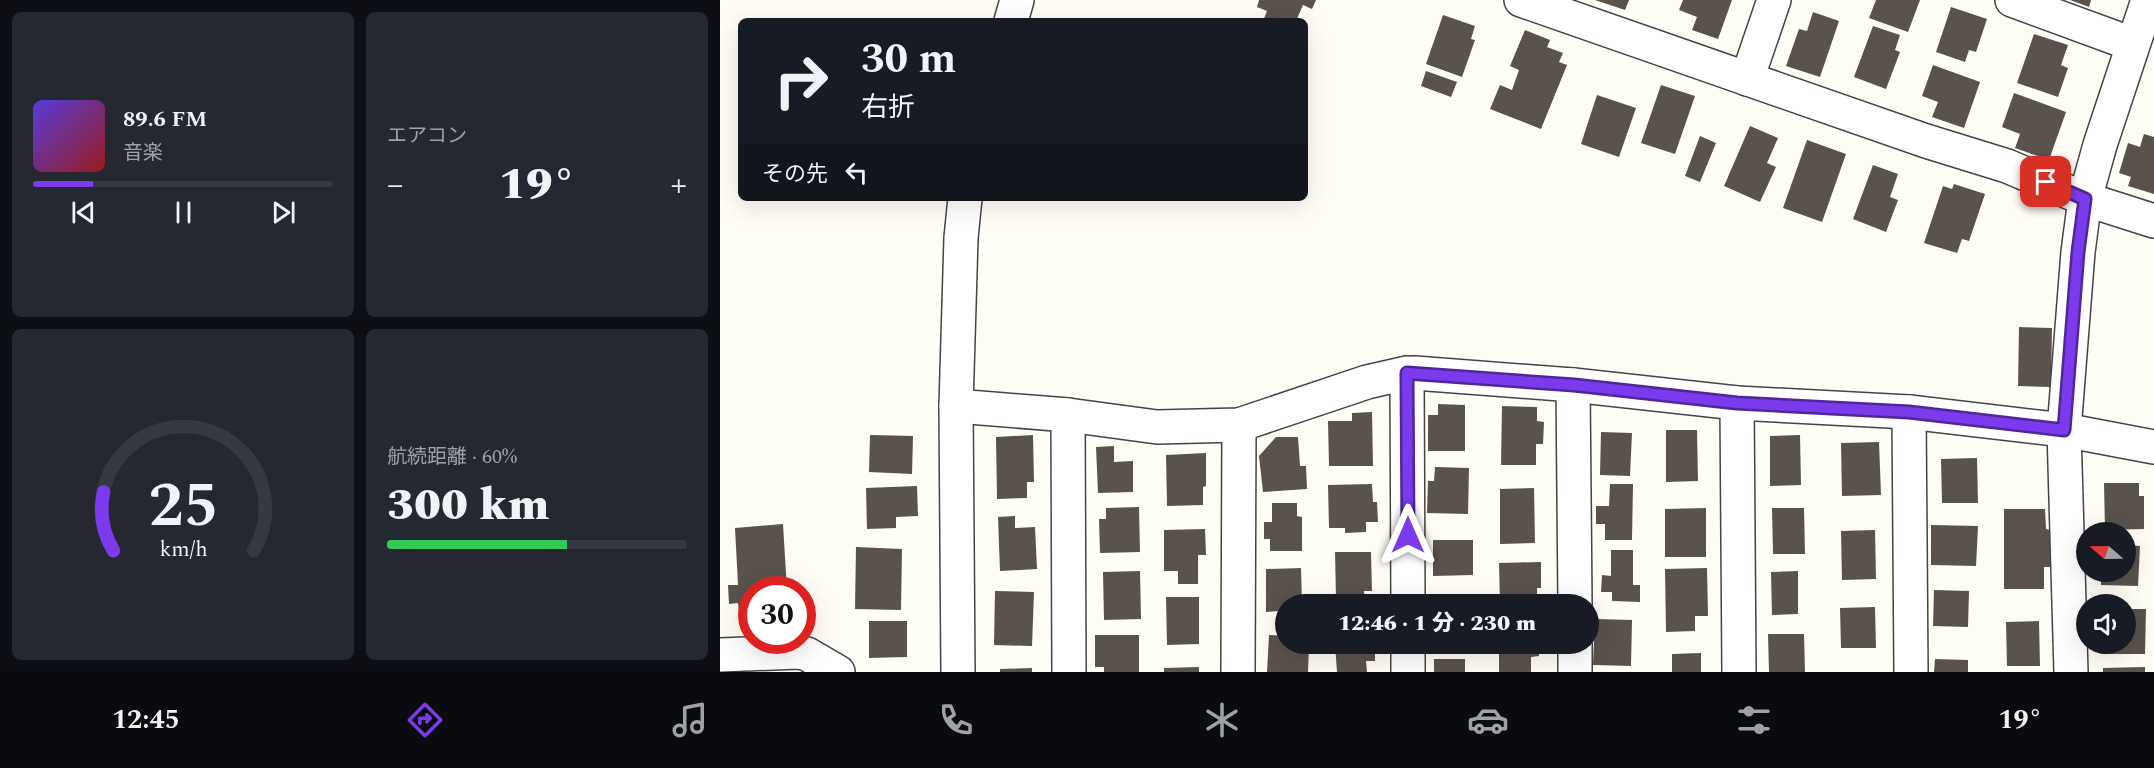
<!DOCTYPE html>
<html lang="ja">
<meta charset="utf-8">
<style>
:root{--surface:#171b24;--page:#242831;--text:#f1f3f6;--muted:#9ea1a6;--line:#363941;--accent:#7c3aed}
body{margin:0;font-family:Spectral,"Noto Sans JP",serif;background:var(--page);color:var(--text);height:100vh;display:flex;flex-direction:column;font-size:22px;white-space:nowrap}
*{box-sizing:border-box;margin:0}
p{font-size:20px;color:var(--muted)}
.icon{flex:none;width:33px;height:33px;fill:none;stroke:currentColor;stroke-width:2;stroke-linecap:round;stroke-linejoin:round}
.map{position:relative;flex:1;overflow:hidden}
.side{display:flex;flex-direction:column;gap:12px;padding:12px;background:#0d0f14;width:720px}
.side>*{flex:none}
.hud{position:absolute;left:18px;top:18px;width:570px;height:183px;border-radius:9px;box-shadow:0 6px 24px #0002;background:#171b24;color:var(--text);overflow:hidden}
.needle{width:39px;rotate:290deg}
.tools{position:absolute;left:1356px;top:522px;display:grid;gap:12px}
.tools a{display:grid;place-items:center;width:60px;height:60px;border-radius:50%;background:var(--surface);box-shadow:0 6px 24px #0002;font-size:30px}
.speed{position:absolute;left:18px;top:576px;display:flex;gap:12px;font-size:30px;font-weight:700;text-align:center}
.speed>*{display:grid;place-content:center;width:78px;height:78px;border-radius:50%;background:var(--surface);box-shadow:0 6px 24px #0002;line-height:1}
.speed .limit{border:9px solid #d22;background:#fff;color:#111}
.pin{position:absolute;display:grid;place-items:center;width:51px;height:51px;color:#fff;margin:-26px;border-radius:12px;box-shadow:0 3px 9px #0006}
.me{position:absolute;width:66px;margin:-33px;rotate:0deg;stroke-linejoin:round;filter:drop-shadow(0 0 4px #0008)}
.turn{display:flex;align-items:center;gap:21px;height:126px;padding:0 24px;font-size:27px}
.turn .icon{width:78px;height:78px;stroke-width:2.5}
.turn b{display:block;font-size:42px;line-height:51px}
.then{display:flex;align-items:center;height:57px;padding:0 24px;background:#0003;gap:12px;font-size:22px}
.big{font-size:45px;font-weight:800;line-height:1.1}
.side .card{flex:1;display:flex;flex-direction:column;justify-content:center;gap:9px;min-width:0;padding:0 21px;border-radius:9px;background:var(--page)}
.side .dial{align-items:center;gap:0}
.dial svg{height:156px;overflow:visible;fill:none;stroke:var(--line);stroke-width:7;stroke-linecap:round;text-anchor:middle}
.dial text{fill:var(--text);stroke:none}
.song{display:flex;align-items:center;gap:18px}
.cover{width:72px;height:72px;border-radius:9px;background:linear-gradient(135deg,hsl(250 70% 55%),hsl(0 70% 35%))}
.played{height:6px;border-radius:3px;background:linear-gradient(90deg,var(--accent) 20%,var(--line) 20%)}
.keys{display:flex;justify-content:space-around;direction:ltr}
.heat{display:flex;justify-content:space-between;align-items:center;font-size:33px;direction:ltr}
.charge{height:9px;border-radius:4px;background:linear-gradient(90deg,#34c759 60%,var(--line) 0)}
.side .tiles{flex:1;display:grid;gap:12px;grid-template-columns:repeat(2,1fr)}
.trip{position:absolute;left:555px;top:594px;width:324px;height:60px;border-radius:30px;background:var(--surface);box-shadow:0 6px 24px #0002;font-weight:800;line-height:60px;text-align:center}
.tab-bar{display:flex;height:96px;justify-content:space-around;align-items:center;background:#090b0e;color:var(--muted)}
.tab-bar .icon{width:42px;height:42px}
.tab-bar .selected{color:var(--accent)}
.tab-bar b{font-size:27px;color:var(--text)}
main{display:flex;flex:1;min-height:0}
.map>svg:first-child{display:block}
</style>
<main>
<section class="side">
<div class="tiles">
<div class="card">
<div class="song"><i class="cover"></i><div><b>89.6 FM</b><p>音楽</p></div></div>
<div class="played"></div>
<div class="keys"><svg class="icon" aria-label="previous" viewBox="0 0 24 24"><path d="M18 5L8 12l10 7zM5 5v14"/></svg><svg class="icon" aria-label="pause" viewBox="0 0 24 24"><path d="M8 5v14M16 5v14"/></svg><svg class="icon" aria-label="next" viewBox="0 0 24 24"><path d="M6 5l10 7-10 7zM19 5v14"/></svg></div>
</div>
<div class="card"><p>エアコン</p>
<div class="heat"><a>−</a><b class="big">19°</b><a>+</a></div>
</div>
<div class="card dial"><svg viewBox="0 0 100 80">
<path d="M14 69A42 42 0 1 1 86 69"/>
<path d="M14 69A42 42 0 0 1 9 39" stroke="#7c3aed"/>
<text x="50" y="56" font-size="32" font-weight="700">25</text>
<text x="50" y="72" font-size="11">km/h</text>
</svg></div>
<div class="card"><p>航続距離 · 60%</p><b class="big">300 km</b><div class="charge"></div></div>
</div>
</section>
<div class="map">
<svg width="1434" height="672" viewBox="0 0 1434 672">
<rect width="100%" height="100%" fill="#fffdf5"/>
<g fill="#5a524d">
<polygon points="539,0 596,0 592,9 583,5 576,21 543,21 547,11 537,7"/>
<polygon points="875,0 909,0 905,10"/>
<polygon points="963,0 1012,0 998,39 972,30 977,17 959,10"/>
<polygon points="1156,0 1200,0 1188,32 1149,18"/>
<polygon points="1350,0 1371,0 1369,7"/>
<polygon points="1231,7 1267,19 1256,52 1249,50 1245,62 1216,52"/>
<polygon points="1093,12 1119,21 1100,77 1066,66 1079,29 1087,31"/>
<polygon points="723,15 755,26 751,39 755,40 742,77 706,64"/>
<polygon points="1153,26 1180,35 1175,50 1180,52 1166,89 1134,77"/>
<polygon points="805,30 830,40 827,47 843,53 839,62 847,65 821,129 770,109 780,85 792,90 799,70 790,66"/>
<polygon points="1314,34 1348,45 1341,65 1348,68 1338,97 1297,83"/>
<polygon points="1213,65 1260,82 1244,128 1212,117 1218,102 1202,96"/>
<polygon points="706,71 737,82 731,97 701,86"/>
<polygon points="941,85 975,96 955,154 921,143"/>
<polygon points="1294,93 1346,112 1329,160 1295,148 1300,134 1282,127"/>
<polygon points="877,95 916,108 899,157 861,144"/>
<polygon points="1030,126 1058,138 1047,163 1056,167 1040,202 1004,186"/>
<polygon points="1424,134 1434,137 1434,194 1408,186 1411,177 1399,173 1408,143 1420,147"/>
<polygon points="980,136 996,143 980,182 965,176"/>
<polygon points="1087,140 1126,154 1102,222 1063,208"/>
<polygon points="1153,165 1178,174 1170,197 1178,200 1166,232 1133,219"/>
<polygon points="1234,184 1265,194 1249,241 1242,239 1237,253 1204,243 1223,186 1232,189"/>
<polygon points="1299,327 1332,328 1331,387 1298,386"/>
<polygon points="718,404 745,405 745,451 708,451 708,415 718,415"/>
<polygon points="782,406 817,407 817,421 824,422 823,444 816,444 816,465 781,465"/>
<polygon points="652,412 653,466 609,466 608,421 632,421 632,413"/>
<polygon points="946,430 977,430 978,481 946,482"/>
<polygon points="881,432 912,433 910,476 880,475"/>
<polygon points="150,435 193,436 192,474 149,472"/>
<polygon points="313,435 314,482 307,482 307,498 277,499 276,437"/>
<polygon points="1080,435 1081,485 1050,486 1050,436"/>
<polygon points="556,437 578,437 580,466 586,466 587,489 543,492 539,456"/>
<polygon points="1159,442 1161,495 1122,496 1121,443"/>
<polygon points="394,446 394,462 413,461 413,492 378,493 376,447"/>
<polygon points="486,453 486,486 483,487 483,505 447,506 446,455"/>
<polygon points="1257,458 1258,503 1222,503 1221,459"/>
<polygon points="715,467 749,468 748,514 707,513 708,481 714,481"/>
<polygon points="1384,483 1419,483 1419,496 1424,496 1424,529 1385,530"/>
<polygon points="652,484 653,502 657,502 658,522 646,522 646,532 625,533 625,528 609,528 608,485"/>
<polygon points="890,484 913,484 912,540 885,540 885,524 876,524 876,506 889,506"/>
<polygon points="197,486 198,516 176,517 176,528 147,529 146,488"/>
<polygon points="814,488 815,543 780,544 780,489"/>
<polygon points="552,503 577,503 577,516 582,517 582,551 550,551 550,539 544,539 544,522 552,522"/>
<polygon points="419,507 420,552 380,553 379,519 386,519 386,508"/>
<polygon points="986,508 986,557 945,557 945,509"/>
<polygon points="1052,508 1084,508 1085,554 1053,554"/>
<polygon points="1284,509 1325,509 1326,529 1330,530 1330,567 1324,567 1324,589 1284,589"/>
<polygon points="295,516 295,528 315,527 317,569 280,571 278,517"/>
<polygon points="63,524 67,590 32,590 32,611 19,612 18,603 9,604 8,585 18,585 15,528"/>
<polygon points="1211,525 1258,526 1256,566 1211,565"/>
<polygon points="485,529 486,555 478,555 478,584 458,584 458,571 444,571 444,530"/>
<polygon points="1155,530 1156,579 1122,580 1121,531"/>
<polygon points="713,540 753,540 753,575 713,576"/>
<polygon points="1406,545 1420,546 1418,586 1381,585 1381,572 1406,572"/>
<polygon points="136,547 182,549 181,610 135,609"/>
<polygon points="891,550 913,550 913,585 920,585 920,602 892,601 892,592 881,592 882,575 891,576"/>
<polygon points="615,552 651,552 652,591 644,591 645,604 622,604 622,598 616,598"/>
<polygon points="821,562 821,588 817,588 817,604 780,604 779,563"/>
<polygon points="581,568 582,604 566,604 566,617 558,617 558,611 546,612 546,569"/>
<polygon points="987,568 988,616 975,616 975,631 946,632 945,569"/>
<polygon points="420,571 421,619 384,620 383,572"/>
<polygon points="1078,571 1078,614 1052,615 1051,572"/>
<polygon points="1214,590 1249,591 1248,627 1213,626"/>
<polygon points="275,591 314,592 312,646 274,645"/>
<polygon points="446,597 479,597 479,644 447,645"/>
<polygon points="1155,607 1156,648 1121,648 1120,608"/>
<polygon points="1406,609 1426,609 1425,654 1381,654 1381,644 1406,644"/>
<polygon points="875,619 912,620 911,666 873,665"/>
<polygon points="149,621 187,621 187,657 149,658"/>
<polygon points="1319,621 1320,666 1287,666 1286,622"/>
<polygon points="1048,634 1084,634 1085,672 1049,672"/>
<polygon points="375,635 419,635 419,672 384,672 384,667 375,667"/>
<polygon points="549,635 566,636 566,644 589,644 588,672 547,672"/>
<polygon points="615,644 655,644 655,661 646,661 647,672 617,672"/>
<rect x="715" y="644" width="30" height="4"/>
<polygon points="779,644 819,644 819,656 811,657 811,672 779,672"/>
<polygon points="981,653 981,672 952,672 952,654"/>
<rect x="714" y="659" width="31" height="13"/>
<polygon points="1215,659 1248,660 1248,672 1214,672"/>
<polygon points="479,667 479,672 444,672 444,668"/>
<polygon points="1425,667 1425,672 1383,672 1383,668"/>
<polygon points="312,668 312,672 280,672 280,669"/>
</g>
<g fill="none" stroke-linecap="round" stroke-linejoin="round">
<g stroke="#444" stroke-width="36">
<g id="street">
<polyline points="801,0 1206,141 1287,166 1365,199 1434,221"/>
<polyline points="1292,0 1412,44"/>
<polyline points="291,21 297,0"/>
<polyline points="1027,79 1054,0"/>
<polyline points="687,373 688,604"/>
<polyline points="853,385 855,604"/>
<polyline points="1017,403 1019,672"/>
<polyline points="236,406 348,415 437,427 519,425 647,382 682,374 695,373 853,385 1017,403 1189,412 1344,430 1434,447"/>
<polyline points="1189,412 1191,672"/>
<polyline points="348,415 349,672"/>
<polyline points="688,644 688,672"/>
<polyline points="855,644 855,672"/>
<polyline points="0,655 78,652 87,654 118,672"/>
<polyline points="238,672 236,406 241,238 245,198"/>
<polyline points="518,672 519,425"/>
<polyline points="1351,672 1344,430 1358,252 1365,199 1380,145 1428,0"/>
</g>
</g>
<use href="#street" stroke="#fff" stroke-width="33"/>
</g>
<g fill="none" stroke-linecap="round" stroke-linejoin="round">
<g stroke="#51269a" stroke-width="15">
<polyline id="route" points="688,535 687,373 854,385 1017,403 1189,412 1344,430 1358,252 1365,199 1326,182"/>
</g>
<use href="#route" stroke="#7c3aed" stroke-width="10"/>
</g>
</svg>
<div class="tools">
<a><svg class="needle" viewBox="-14 -14 28 28"><path d="M0-13l5 13h-10z" fill="#e53935"/><path d="M0 13l5-13h-10z" fill="#9ea1a6"/></svg></a>
<a><svg class="icon" aria-label="sound" viewBox="0 0 24 24"><path d="M4 9h4l5-4v14l-5-4H4zM17 9q2 3 0 6"/></svg></a>
</div>
<div class="speed"><div class="limit">30</div></div>
<div class="pin" style="left:1326px;top:182px;background:#d93025"><svg class="icon" aria-label="arrive" viewBox="0 0 24 24"><path d="M6 21V4h12l-3 4 3 4H6"/></svg></div>
<svg class="me" style="left:688px;top:535px" viewBox="-20 -20 40 40"><path d="M0-17L14 15 0 8-14 15z" fill="#7c3aed" stroke="#fff" stroke-width="4"/></svg>
<div class="trip">12:46 · 1 分 · 230 m</div>
<div class="hud">
<div class="turn"><svg class="icon" aria-label="right" viewBox="0 0 24 24"><path d="M7 20v-9h11M14 6l5 5-5 5"/></svg><div><b>30 m</b>右折</div></div>
<div class="then">その先<svg class="icon" aria-label="left" viewBox="0 0 24 24"><path d="M17 20v-9H6M10 6l-5 5 5 5"/></svg></div>
</div>
</div>
</main>
<nav class="tab-bar">
<b>12:45</b>
<svg class="icon selected" aria-label="directions" viewBox="0 0 24 24"><path d="M12 3l9 9-9 9-9-9zM9 14v-3h6M13 9l2 2-2 2"/></svg>
<svg class="icon" aria-label="music" viewBox="0 0 24 24"><path d="M9 18V5l10-2v13"/><circle cx="6" cy="18" r="3"/><circle cx="16" cy="16" r="3"/></svg>
<svg class="icon" aria-label="phone" viewBox="0 0 24 24"><path d="M5 4h4l2 5-3 2q2 4 5 5l2-3 5 2v4C11 20 4 13 5 4z"/></svg>
<svg class="icon" aria-label="climate" viewBox="0 0 24 24"><path d="M12 3v18M4 7l16 10M4 17L20 7"/></svg>
<svg class="icon" aria-label="car" viewBox="0 0 24 24"><path d="M5 17H2v-5l4-1 3-4h7l3 4 3 1v5h-3M9 17h6M6 11h13"/><circle cx="7" cy="17" r="2"/><circle cx="17" cy="17" r="2"/></svg>
<svg class="icon" aria-label="filters" viewBox="0 0 24 24"><path d="M4 7h16M4 17h16"/><circle cx="9" cy="7" r="2"/><circle cx="15" cy="17" r="2"/></svg>
<b>19°</b>
</nav>
